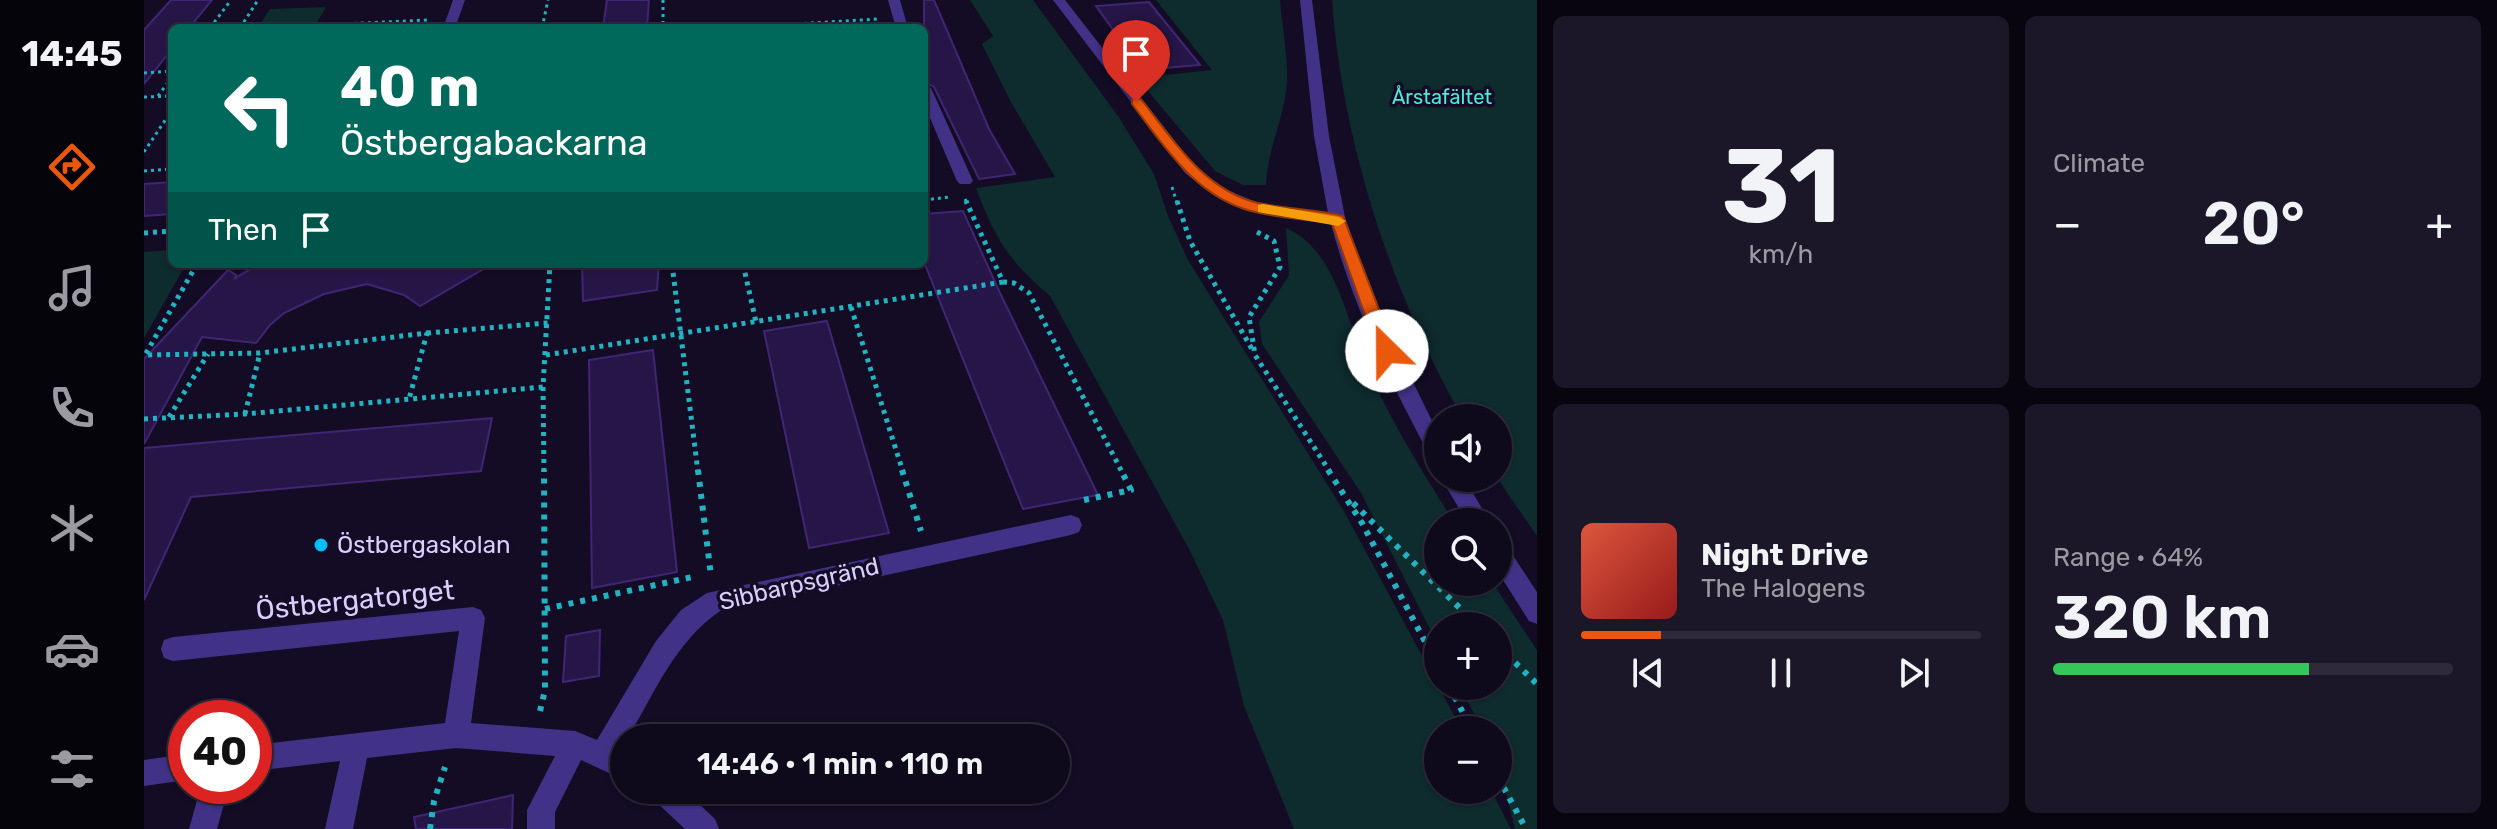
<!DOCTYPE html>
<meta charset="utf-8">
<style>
:root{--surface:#0e091b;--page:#1c1728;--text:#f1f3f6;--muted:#9b9aa3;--line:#2e2a3a;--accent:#ea580c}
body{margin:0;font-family:Rubik,sans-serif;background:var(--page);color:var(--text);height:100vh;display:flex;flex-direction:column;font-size:30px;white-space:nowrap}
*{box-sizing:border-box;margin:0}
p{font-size:26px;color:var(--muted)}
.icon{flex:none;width:44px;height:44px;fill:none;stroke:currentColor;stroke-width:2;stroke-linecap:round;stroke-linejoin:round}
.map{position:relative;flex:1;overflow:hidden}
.panel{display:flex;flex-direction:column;gap:16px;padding:16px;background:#08050f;width:960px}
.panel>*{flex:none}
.banner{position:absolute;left:24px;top:24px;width:760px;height:244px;border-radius:12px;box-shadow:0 2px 6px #0004,0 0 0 2px var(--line);background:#00695c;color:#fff;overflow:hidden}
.tools{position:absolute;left:1280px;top:404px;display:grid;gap:16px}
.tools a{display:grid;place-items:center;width:88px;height:88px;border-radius:50%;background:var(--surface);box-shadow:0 2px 6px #0004,0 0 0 2px var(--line);font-size:40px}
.speed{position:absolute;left:24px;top:700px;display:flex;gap:16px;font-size:40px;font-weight:700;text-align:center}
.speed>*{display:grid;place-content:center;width:104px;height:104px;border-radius:50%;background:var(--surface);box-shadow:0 2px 6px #0004,0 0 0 2px var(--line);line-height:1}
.speed .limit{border:12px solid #d22;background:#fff;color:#111}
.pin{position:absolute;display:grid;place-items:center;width:68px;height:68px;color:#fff;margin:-82px -34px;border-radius:50% 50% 50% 0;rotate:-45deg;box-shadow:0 0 8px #0007}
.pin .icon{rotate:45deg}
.me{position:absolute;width:88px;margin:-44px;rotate:337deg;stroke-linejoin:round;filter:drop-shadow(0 0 6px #0008)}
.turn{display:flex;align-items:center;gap:28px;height:168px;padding:0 40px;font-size:36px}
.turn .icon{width:104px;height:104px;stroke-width:2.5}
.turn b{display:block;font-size:56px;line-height:68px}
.then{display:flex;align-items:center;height:76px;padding:0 40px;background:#0003;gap:16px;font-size:30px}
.big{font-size:60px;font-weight:600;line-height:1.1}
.panel .tile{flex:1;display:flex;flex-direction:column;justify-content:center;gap:12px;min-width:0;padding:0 28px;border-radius:12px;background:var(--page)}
.panel .dial{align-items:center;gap:0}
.dial b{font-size:104px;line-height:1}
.song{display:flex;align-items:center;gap:24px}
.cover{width:96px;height:96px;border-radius:12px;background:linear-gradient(135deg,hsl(10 70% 55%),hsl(0 70% 35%))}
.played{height:8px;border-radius:4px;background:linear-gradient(90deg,var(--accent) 20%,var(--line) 20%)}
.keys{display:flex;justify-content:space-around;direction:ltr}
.heat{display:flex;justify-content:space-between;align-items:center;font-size:44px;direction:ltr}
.charge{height:12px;border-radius:6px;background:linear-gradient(90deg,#34c759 64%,var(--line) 0)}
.panel .tiles{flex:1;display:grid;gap:16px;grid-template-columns:repeat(2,1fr)}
.trip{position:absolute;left:466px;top:724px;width:460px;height:80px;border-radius:40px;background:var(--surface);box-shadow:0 2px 6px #0004,0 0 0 2px var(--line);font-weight:600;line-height:80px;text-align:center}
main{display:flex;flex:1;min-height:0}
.tab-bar{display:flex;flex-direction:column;width:144px;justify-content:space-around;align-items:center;background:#06040b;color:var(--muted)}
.tab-bar .icon{width:56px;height:56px}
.tab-bar .selected{color:var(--accent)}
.tab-bar b{font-size:36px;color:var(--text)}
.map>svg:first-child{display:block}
</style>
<main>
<nav class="tab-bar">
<b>14:45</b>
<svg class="icon selected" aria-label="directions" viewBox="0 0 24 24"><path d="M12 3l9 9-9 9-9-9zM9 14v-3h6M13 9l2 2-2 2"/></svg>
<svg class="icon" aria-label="music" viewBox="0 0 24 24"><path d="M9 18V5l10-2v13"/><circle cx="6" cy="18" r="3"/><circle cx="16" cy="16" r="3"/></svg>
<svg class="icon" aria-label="phone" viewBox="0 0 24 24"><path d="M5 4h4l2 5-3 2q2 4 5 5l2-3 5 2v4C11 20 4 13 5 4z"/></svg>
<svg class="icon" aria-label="climate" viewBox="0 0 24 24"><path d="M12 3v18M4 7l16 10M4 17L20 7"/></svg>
<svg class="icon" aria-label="car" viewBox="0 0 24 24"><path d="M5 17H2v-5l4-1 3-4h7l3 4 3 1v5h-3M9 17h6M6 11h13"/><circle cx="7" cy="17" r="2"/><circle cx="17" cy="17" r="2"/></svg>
<svg class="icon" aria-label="filters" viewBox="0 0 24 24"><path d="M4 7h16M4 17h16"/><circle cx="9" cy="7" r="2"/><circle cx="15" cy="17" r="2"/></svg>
</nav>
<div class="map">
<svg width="1393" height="829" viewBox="0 0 1393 829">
<rect width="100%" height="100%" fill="#130c24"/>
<g fill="#0e2b2e">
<path d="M826 0H889L974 116 1010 174 1024 216 1044 260 1201 513 1318 730H1294V790H1347L1367 829H1150L1100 706 1079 620 1045 549 906 296C864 260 851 239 832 188L911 177 867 102 838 44 849 36Z"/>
<path d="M1012 0H1136C1138 26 1144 55 1143 81 1141 118 1123 149 1122 185H1099L1071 171 993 78 1068 70Z"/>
<path d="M1188 0H1393V536L1353 478 1354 418H1319C1248 296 1198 141 1188 0Z"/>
<polygon points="182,7 172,24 114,27 126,9"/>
<path d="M1142 228C1193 250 1202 321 1223 367 1246 420 1279 473 1310 522H1294V582H1348L1393 650V829H1371L1354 760V730H1339L1315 686H1354V626H1294V645L1217 493 1118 344 1115 322 1145 275Z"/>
<polygon points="28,250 28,264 42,264 0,338 0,252"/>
</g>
<g fill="#261647" stroke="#402575" stroke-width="2">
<polygon points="27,0 68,0 45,28 28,28 28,49 0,84 0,30"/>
<polygon points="463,0 505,0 503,28 459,28"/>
<polygon points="780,0 790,0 845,129 871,174 835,179 790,87 780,81"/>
<polygon points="1005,2 1056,65 998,70 952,6"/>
<polygon points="28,182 28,214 0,216 0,184"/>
<polygon points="819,211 856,293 954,495 879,509 780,262 780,214"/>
<polygon points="115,264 348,264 276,306 260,295 223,284 180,294 140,313 126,325 112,343 58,337 0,444 0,359 84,270 92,275 91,278"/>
<polygon points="438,264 515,264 513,290 439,301"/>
<polygon points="683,321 745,533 665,548 620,331"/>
<polygon points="509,350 533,572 448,588 445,360"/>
<polygon points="348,418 337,471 47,497 0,600 0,448"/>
<polygon points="456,630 455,676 419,682 422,636"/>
<polygon points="369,795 368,829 272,829 270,817"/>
</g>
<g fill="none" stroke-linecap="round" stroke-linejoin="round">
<g stroke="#22b3c0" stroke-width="3" stroke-dasharray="3 4" stroke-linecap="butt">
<polyline points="519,0 519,28"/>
<polyline points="66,28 87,0"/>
<polyline points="96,28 114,0"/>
<polyline points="112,28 283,20"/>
<polyline points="398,28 404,0"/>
<polyline points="583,28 734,19"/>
<polyline points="0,73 28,71"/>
<polyline points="14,96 28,77"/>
<polyline points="0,97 28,96"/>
<polyline points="0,152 28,110"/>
<polyline points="0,171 28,169"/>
<polyline points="1028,187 1033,203"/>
<polyline points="821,199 823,203"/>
<polyline points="780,200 806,197"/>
</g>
<g stroke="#22b3c0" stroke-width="5" stroke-dasharray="4 5" stroke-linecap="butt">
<polyline points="1033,201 1046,241 1109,351"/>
<polyline points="1113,232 1130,241 1136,267 1105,317 1111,355 1186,472"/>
<polyline points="0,233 28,231"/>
<polyline points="53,264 1,355 116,353 283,333 265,399"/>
<polyline points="528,264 554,472"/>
<polyline points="599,264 612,322"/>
<polyline points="859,282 870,283 885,293 978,472"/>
<polyline points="707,307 759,472"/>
<polyline points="283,333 404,323"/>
<polyline points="402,355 859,282 822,201"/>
<polyline points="101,414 116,353"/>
<polyline points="25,417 64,354"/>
<polyline points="0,419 101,414 399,387"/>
<polyline points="400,472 399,387 406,264"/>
</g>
<g stroke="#22b3c0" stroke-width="6" stroke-dasharray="5 7" stroke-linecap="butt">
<polyline points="554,470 567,576"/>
<polyline points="758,470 777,531"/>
<polyline points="1184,470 1218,523 1294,666"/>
<polyline points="940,500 987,490 977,470"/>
<polyline points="1209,503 1334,626"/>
<polyline points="401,609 553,576"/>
<polyline points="1354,646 1393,684"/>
<polyline points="1305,686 1328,730"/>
<polyline points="396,711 401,690 400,470"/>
<polyline points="1354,777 1382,829"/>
<polyline points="286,829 290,801 301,767"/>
</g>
<g fill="#413288" fill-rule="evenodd">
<polygon points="309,0 321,0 311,28 299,28"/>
<polygon points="744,0 756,0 764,28 752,28"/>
<path d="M909 0H921L1051 167 1083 190 1112 202 1184 213 1170 136 1156 0H1168L1185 136 1201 217 1233 309 1294 433V461L1287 458C1247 383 1209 307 1187 224L1103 211 1071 196 1041 173Z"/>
<polygon points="780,84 787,88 829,181 826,184 816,184 813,181 780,104"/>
<polygon points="1297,478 1320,478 1346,522 1323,522"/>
<path d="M927 515 935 518 938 525 935 532 927 535 576 611C532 641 510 693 484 738H480L476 751 480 753V780L437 760 411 812V829H383V810L411 756 312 748 223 758 209 829H181L196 761 110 771V745L301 723 315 631 29 661 20 658 17 649 20 640 29 637 329 607 337 610 341 618 327 723 431 731 453 740 512 641 537 610 563 593Z"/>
<polygon points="1354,542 1362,545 1393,592 1393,624 1385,621 1354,572"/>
<polygon points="42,754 42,780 0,786 0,760"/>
<polygon points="57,786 85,786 73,829 45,829"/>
<polygon points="506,790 540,790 571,819 575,829 541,829 510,800"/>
</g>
</g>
<path fill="#ea580c" stroke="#983908" stroke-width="2" d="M988 99H997C1029 140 1060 190 1114 203 1142 209 1171 209 1199 216L1251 351 1249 356H1237L1234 351 1188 223C1161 219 1133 218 1107 211 1051 196 1021 147 988 104Z"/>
<polygon fill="#f59e0b" points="1119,204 1194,217 1202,221 1194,226 1114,212 1114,205"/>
<circle fill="#00bef9" stroke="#130c24" stroke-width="3" cx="177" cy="545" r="8"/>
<g text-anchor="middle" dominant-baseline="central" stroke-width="7" stroke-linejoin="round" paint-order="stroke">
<g font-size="20" fill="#4eebda" stroke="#130c24">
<text x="1298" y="97">Årstafältet</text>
</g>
<g font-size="24" fill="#dbceff" stroke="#130c24" text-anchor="start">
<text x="193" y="545">Östbergaskolan</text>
</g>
<g font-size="24" fill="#dbceff" stroke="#130c24">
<text transform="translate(655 584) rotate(-13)">Sibbarpsgränd</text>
</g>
<g font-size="28" fill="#dbceff" stroke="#130c24">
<text transform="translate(211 600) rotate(-6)">Östbergatorget</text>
</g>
</g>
</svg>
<div class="tools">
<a><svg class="icon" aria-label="sound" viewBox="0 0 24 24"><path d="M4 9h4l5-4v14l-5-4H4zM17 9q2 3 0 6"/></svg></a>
<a><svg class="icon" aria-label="search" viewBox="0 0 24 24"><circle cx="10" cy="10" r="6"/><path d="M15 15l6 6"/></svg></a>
<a>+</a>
<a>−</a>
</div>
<div class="speed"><div class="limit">40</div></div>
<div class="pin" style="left:992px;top:102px;background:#d93025"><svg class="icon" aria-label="arrive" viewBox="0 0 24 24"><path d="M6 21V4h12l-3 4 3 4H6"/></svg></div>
<svg class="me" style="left:1243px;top:351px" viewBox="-20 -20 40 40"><circle r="19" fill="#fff"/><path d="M0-13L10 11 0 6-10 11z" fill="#ea580c"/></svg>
<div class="trip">14:46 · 1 min · 110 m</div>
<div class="banner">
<div class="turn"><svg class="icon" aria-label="left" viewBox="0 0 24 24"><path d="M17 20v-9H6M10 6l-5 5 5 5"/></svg><div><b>40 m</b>Östbergabackarna</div></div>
<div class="then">Then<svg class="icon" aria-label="arrive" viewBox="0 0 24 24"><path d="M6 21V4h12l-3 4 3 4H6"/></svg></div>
</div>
</div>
<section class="panel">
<div class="tiles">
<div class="tile dial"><b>31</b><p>km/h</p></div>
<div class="tile"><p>Climate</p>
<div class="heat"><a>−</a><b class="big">20°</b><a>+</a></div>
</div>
<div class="tile">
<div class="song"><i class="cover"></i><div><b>Night Drive</b><p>The Halogens</p></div></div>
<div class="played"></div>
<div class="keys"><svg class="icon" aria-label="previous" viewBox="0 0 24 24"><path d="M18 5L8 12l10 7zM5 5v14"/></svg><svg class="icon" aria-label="pause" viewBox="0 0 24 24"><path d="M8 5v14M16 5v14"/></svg><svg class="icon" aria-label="next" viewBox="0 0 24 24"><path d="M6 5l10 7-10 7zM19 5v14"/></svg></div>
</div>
<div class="tile"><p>Range · 64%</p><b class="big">320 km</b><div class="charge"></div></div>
</div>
</section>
</main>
